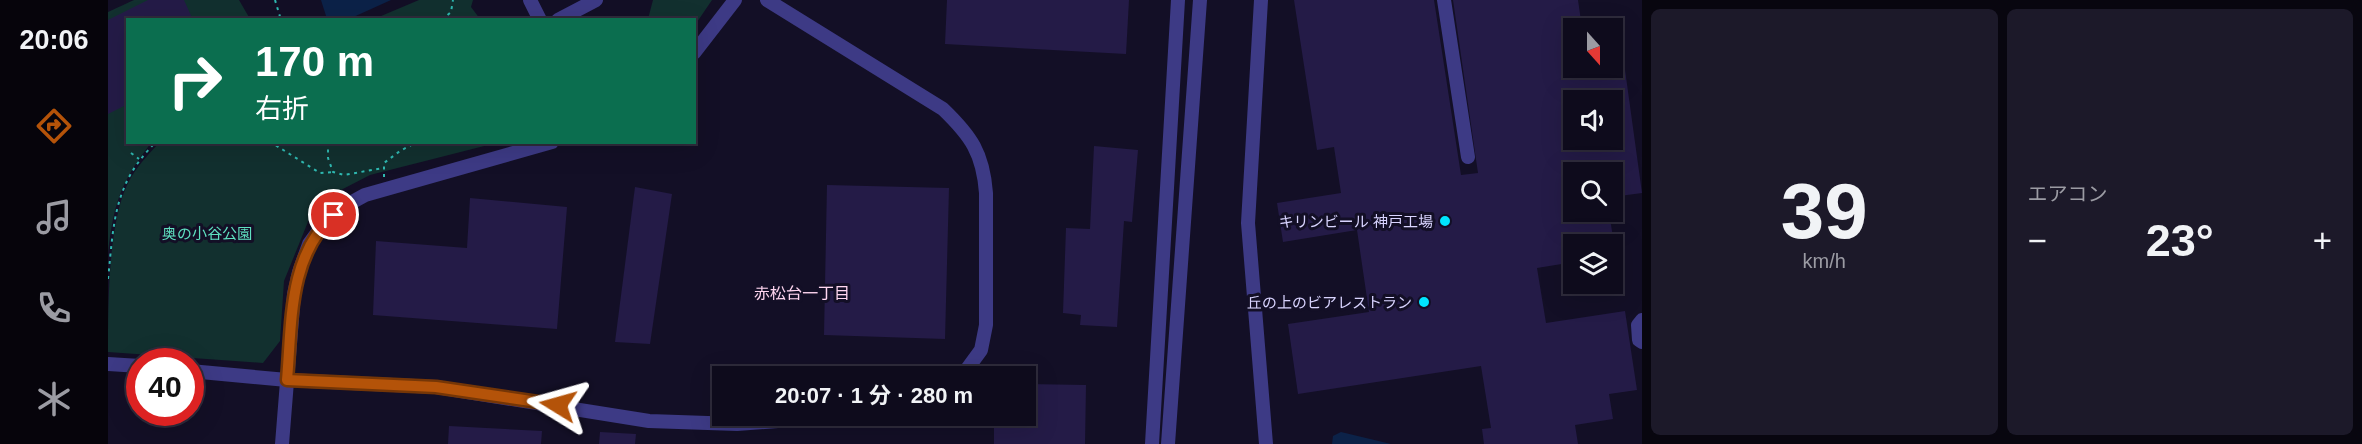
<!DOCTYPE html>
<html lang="ja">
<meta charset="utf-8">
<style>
:root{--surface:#0e0b1c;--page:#1c1929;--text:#f1f3f6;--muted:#9b9ba3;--line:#2e2b3b;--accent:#b45309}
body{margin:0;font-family:Helvetica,"Noto Sans JP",sans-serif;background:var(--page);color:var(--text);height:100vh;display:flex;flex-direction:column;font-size:22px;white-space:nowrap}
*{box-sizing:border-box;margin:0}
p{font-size:20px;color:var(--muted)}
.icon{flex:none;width:33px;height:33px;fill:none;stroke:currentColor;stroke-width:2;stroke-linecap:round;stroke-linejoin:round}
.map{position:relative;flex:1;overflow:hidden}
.side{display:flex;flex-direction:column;gap:9px;padding:9px;background:#08060f;width:720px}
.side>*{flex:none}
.banner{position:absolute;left:18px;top:18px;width:570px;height:126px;border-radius:0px;box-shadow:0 6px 24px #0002,0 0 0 2px var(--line);background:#0b6e4f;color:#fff;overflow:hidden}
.needle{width:39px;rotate:159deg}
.controls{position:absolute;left:1455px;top:18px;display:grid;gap:12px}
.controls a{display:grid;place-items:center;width:60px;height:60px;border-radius:0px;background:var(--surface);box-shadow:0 6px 24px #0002,0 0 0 2px var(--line);font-size:30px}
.speed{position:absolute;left:18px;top:348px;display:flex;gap:12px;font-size:30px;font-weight:700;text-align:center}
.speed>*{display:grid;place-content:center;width:78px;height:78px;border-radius:50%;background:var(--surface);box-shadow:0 6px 24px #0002,0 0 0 2px var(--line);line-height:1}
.speed .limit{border:9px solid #d22;background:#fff;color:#111}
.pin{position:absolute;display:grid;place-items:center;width:51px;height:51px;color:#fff;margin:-26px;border:3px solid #fff;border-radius:50%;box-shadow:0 2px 6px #0007}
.me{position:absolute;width:66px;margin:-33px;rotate:278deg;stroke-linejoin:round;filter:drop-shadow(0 0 4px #0008)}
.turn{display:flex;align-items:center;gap:21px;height:126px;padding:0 30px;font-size:27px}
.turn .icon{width:78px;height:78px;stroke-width:2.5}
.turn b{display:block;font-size:42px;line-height:51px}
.big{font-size:45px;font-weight:700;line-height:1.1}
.side .widget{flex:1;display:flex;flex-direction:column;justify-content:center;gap:9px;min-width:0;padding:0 21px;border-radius:9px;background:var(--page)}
.side .dial{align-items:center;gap:0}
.dial b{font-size:78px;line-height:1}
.heat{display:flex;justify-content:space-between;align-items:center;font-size:33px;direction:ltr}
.side .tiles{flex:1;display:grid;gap:9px;grid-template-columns:repeat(2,1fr)}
.trip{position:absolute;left:604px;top:366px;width:324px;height:60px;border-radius:0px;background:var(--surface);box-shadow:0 6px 24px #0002,0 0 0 2px var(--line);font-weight:700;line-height:60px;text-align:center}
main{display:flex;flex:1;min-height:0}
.dock{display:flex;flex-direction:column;width:108px;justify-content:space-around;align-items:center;background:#06040b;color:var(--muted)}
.dock .icon{width:42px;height:42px}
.dock .on{color:var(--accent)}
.dock b{font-size:27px;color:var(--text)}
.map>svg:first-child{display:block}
</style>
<main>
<nav class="dock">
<b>20:06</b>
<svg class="icon on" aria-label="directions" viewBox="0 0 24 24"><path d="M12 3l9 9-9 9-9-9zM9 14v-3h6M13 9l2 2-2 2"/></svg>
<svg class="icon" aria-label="music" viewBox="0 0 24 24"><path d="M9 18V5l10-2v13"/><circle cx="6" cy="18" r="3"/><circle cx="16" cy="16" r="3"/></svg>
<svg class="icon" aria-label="phone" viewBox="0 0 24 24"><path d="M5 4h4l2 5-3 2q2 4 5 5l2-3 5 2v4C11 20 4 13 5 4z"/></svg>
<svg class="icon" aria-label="climate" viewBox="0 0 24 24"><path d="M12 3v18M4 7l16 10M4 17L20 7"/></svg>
</nav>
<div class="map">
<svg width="1534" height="444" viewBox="0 0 1534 444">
<rect width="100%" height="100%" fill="#130f26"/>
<g fill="#12302f">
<path d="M26 0H131L142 19 20 20V142L43 143C12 183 6 203 0 253V12Z"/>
<polygon points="311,0 365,0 363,7 372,19 266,19"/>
<polygon points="545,0 604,0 587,25 586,20 540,19"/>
<path d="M51 143V142L388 143 262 175 231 191 206 207 176 281 172 341 155 363 0 352C0 306 0 223 20 183 28 167 40 155 51 143Z"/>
</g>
<g fill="#0c2248">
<polygon points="213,0 283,0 241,19 219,19"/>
<polygon points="1233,432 1283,444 1224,444 1225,436"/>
</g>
<g fill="#241b47" fill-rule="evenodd">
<polygon points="40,0 76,0 85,20 20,20 20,104 0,114 0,20"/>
<polygon points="839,0 1021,0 1018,54 837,44"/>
<path d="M1186 0H1326L1353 175 1370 173 1345 0H1470L1474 28H1466V68H1504V49L1514 48 1534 193 1504 197V172H1466V212H1501L1506 244H1466V262L1429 268 1438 323 1517 311 1529 390 1501 394 1505 419 1467 425 1470 444H1376L1374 429 1383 428 1373 366 1190 394 1180 324 1261 312 1249 230 1175 242 1169 203 1233 193 1226 147 1209 150ZM1466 100H1504V140H1466Z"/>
<polygon points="986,146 1030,150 1024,222 1016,221 1009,327 972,325 973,315 955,313 958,228 982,229"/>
<polygon points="719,185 841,188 837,339 716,335"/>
<polygon points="527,187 564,194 542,344 507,342"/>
<polygon points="362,198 459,207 449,329 265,315 268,241 359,248"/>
<polygon points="918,384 978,385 977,444 886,444 886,416 918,416"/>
<polygon points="341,426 434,431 433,444 340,444"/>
<polygon points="492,432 528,434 527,444 491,444"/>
</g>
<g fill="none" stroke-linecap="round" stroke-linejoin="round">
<g stroke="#2fb8b0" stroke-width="2" stroke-dasharray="3 4.5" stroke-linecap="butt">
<polyline points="167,0 173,20"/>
<polyline points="334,20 343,12 345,0"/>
<polyline points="155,142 159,145 164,143 212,173 225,172"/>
<polyline points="220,142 220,158 225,172 236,175 275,168"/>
<polyline points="23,153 31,159"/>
<polyline points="276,177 276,163 292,151 309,142"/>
<path d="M0 279C6 223 5 184 48 142"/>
</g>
<g stroke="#3d3a85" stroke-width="14">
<polyline points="422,0 432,20"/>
<path d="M659 0 835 109C863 136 875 153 878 193V325L873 350 854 376"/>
<polyline points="1153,0 1140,223 1158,444"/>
<polyline points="1336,0 1360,157"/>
<polyline points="450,20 488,0"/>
<polyline points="586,53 627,0"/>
<polyline points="1534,320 1530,325 1531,340 1534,342"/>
<polyline points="0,364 32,366"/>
<polyline points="82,371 179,380 328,387 541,421 629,424 735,416"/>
<polyline points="174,444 186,294 191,272 201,244 215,225 237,206 257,195 444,142"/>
<polyline points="1044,444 1070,0"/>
<polyline points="1060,444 1092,0"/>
</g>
</g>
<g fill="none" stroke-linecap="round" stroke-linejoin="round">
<g stroke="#753606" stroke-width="15">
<path id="route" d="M226 215C180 256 184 323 179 380L328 387 450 405"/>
</g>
<use href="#route" stroke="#b45309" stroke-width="10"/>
</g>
<g fill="#00e5ff" stroke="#130f26" stroke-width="2">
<circle cx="1337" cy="221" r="6"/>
<circle cx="1316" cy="302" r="6"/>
</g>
<g text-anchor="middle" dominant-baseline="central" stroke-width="6" stroke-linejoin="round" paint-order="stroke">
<g font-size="15" fill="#d9d4ff" stroke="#130f26" text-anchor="end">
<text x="1325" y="221">キリンビール 神戸工場</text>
<text x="1304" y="302">丘の上のビアレストラン</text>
</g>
<g font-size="15" fill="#5fe0c0" stroke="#130f26">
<text x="99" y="233">奥の小谷公園</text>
</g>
<g font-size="16" fill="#ffd6f0" stroke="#130f26">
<text x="694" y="293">赤松台一丁目</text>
</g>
</g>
</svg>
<div class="controls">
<a><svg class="needle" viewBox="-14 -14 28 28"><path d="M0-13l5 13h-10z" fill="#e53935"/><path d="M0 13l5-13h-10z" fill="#9b9ba3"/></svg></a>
<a><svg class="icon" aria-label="sound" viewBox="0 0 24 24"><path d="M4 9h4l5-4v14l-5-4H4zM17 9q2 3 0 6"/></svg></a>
<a><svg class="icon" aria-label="search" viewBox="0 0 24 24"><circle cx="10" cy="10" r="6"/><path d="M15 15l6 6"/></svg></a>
<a><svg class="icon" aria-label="layers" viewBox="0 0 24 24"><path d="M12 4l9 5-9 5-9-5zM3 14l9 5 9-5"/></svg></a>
</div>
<div class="speed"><div class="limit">40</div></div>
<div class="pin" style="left:226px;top:215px;background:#d93025"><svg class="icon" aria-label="arrive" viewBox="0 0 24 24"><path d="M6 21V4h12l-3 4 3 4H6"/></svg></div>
<svg class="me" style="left:450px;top:405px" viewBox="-20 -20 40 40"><path d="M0-17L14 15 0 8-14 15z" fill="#b45309" stroke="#fff" stroke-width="4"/></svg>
<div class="trip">20:07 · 1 分 · 280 m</div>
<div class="banner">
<div class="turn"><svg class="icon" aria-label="right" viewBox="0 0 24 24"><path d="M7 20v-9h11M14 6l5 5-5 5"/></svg><div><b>170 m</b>右折</div></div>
</div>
</div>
<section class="side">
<div class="tiles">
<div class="widget dial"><b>39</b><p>km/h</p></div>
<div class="widget"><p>エアコン</p>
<div class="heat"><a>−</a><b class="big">23°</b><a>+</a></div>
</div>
</div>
</section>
</main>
